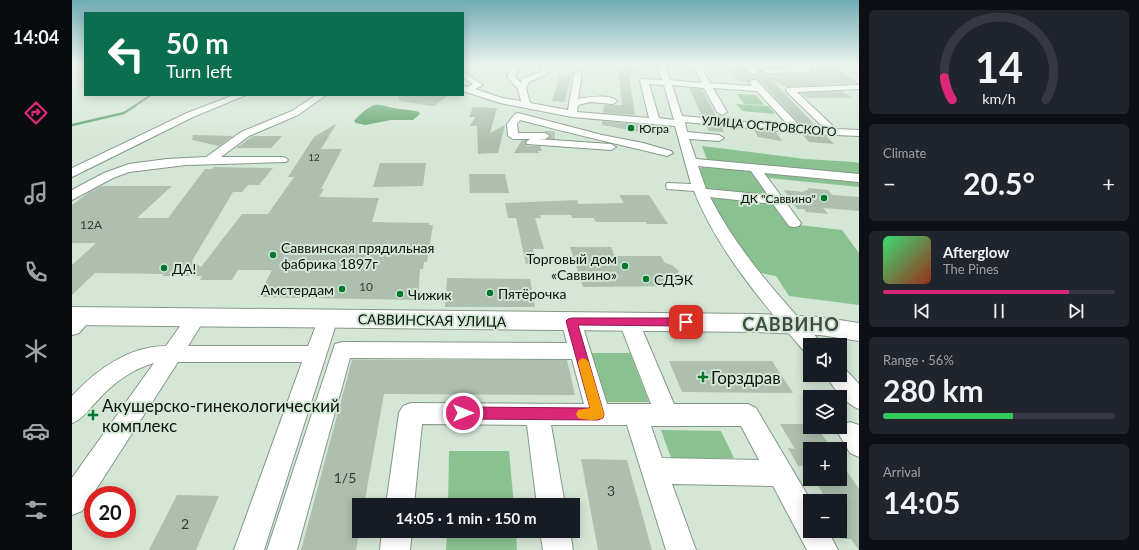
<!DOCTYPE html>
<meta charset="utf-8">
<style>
:root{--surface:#171b24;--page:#20242c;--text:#f1f3f6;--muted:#9ea1a6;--line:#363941;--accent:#db2777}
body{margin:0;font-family:Lato,sans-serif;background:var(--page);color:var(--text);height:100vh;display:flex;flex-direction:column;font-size:15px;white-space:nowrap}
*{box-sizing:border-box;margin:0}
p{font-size:13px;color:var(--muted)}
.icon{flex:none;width:22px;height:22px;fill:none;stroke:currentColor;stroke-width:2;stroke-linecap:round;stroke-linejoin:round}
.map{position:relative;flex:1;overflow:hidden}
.side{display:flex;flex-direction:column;gap:10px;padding:10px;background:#0d0f14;width:280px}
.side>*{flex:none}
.hud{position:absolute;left:12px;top:12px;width:380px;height:84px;border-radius:0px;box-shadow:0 2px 10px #0003;background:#0b6e4f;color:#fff;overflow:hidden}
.fabs{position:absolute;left:731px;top:338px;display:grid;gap:8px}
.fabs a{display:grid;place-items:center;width:44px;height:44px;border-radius:0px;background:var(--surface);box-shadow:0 2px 10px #0003;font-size:20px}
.speed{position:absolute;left:12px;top:486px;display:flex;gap:8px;font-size:20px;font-weight:700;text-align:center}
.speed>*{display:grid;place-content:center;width:52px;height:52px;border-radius:50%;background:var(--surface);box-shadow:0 2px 10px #0003;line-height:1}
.speed .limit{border:6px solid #d22;background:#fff;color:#111}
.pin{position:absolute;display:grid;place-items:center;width:34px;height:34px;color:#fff;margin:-17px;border-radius:8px;box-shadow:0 2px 6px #0006}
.me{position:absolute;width:44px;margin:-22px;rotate:90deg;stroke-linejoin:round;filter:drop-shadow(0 0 3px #0008)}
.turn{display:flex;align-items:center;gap:14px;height:84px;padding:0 16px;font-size:18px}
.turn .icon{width:52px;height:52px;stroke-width:2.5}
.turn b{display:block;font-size:28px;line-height:34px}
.big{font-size:30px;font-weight:700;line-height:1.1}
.side .card{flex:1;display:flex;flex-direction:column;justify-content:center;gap:6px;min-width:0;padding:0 14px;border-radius:6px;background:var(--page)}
.side .dial{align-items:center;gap:0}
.dial svg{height:104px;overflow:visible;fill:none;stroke:var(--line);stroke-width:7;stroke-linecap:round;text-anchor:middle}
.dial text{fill:var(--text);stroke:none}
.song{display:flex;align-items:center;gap:12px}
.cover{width:48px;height:48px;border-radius:6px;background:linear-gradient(135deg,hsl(140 70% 55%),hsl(10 70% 35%))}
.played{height:4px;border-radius:2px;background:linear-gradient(90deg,var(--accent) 80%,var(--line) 80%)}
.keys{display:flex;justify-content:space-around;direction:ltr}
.heat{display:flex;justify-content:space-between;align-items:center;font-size:22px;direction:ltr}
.charge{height:6px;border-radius:3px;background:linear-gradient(90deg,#34c759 56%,var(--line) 0)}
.trip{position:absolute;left:280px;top:498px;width:228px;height:40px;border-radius:0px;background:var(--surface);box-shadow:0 2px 10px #0003;font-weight:700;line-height:40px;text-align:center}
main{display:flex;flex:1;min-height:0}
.dock{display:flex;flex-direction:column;width:72px;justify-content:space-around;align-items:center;background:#090b0e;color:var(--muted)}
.dock .icon{width:28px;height:28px}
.dock .on{color:var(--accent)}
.dock b{font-size:18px;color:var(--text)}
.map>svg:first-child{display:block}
</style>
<main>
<nav class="dock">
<b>14:04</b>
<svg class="icon on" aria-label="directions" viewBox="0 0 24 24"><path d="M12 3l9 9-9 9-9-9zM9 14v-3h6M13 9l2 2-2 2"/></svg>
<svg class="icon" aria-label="music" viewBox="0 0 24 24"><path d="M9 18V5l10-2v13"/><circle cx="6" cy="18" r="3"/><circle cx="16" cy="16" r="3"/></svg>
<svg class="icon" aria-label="phone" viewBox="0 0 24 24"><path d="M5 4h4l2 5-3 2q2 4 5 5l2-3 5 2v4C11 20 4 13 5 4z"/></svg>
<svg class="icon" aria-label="climate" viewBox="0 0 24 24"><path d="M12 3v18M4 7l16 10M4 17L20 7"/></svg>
<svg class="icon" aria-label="car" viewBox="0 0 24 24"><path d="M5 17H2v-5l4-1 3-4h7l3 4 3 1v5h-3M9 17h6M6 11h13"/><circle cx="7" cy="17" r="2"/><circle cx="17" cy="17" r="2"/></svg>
<svg class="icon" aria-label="filters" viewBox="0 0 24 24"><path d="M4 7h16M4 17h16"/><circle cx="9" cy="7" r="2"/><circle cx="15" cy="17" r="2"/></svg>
</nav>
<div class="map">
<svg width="787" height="550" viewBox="0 0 787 550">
<rect width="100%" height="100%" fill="#d4e7d6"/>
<g fill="#89c290">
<polygon points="665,94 684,95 692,105 672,104"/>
<polygon points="664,104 696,106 703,114 670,111"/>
<polygon points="630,146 733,159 782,162 787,163 787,176 636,162"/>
<polygon points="633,166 679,170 718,224 770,230 787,253 787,305 717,296 704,276 684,272 636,197 626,169"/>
<polygon points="690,170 787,181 787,187 696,178"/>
<polygon points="519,353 558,353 577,402 534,402"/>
<polygon points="589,430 649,431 662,458 599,458"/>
<polygon points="377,451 437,451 442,505 376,505"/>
<polygon points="375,531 444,531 445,550 374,550"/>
</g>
<path fill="#5aa066" d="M303 105C310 104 314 107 321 108 330 110 337 109 347 112L348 114 341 120H319L293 125 284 123 282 121C288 114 294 108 303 105Z"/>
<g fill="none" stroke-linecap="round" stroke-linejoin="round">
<polyline stroke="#5aa066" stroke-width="2" points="61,107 79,95"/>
<polyline stroke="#5aa066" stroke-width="2.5" points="0,125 52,113 63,106"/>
</g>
<g fill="#adbfae" fill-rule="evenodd">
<polygon points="546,65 567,68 557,75 563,115 531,113 532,105 550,105"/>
<path d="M655 65H672L679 76 687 72 682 65H760L787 84 714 87 700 80 744 126H730L690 83 684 78 680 79 676 82 667 81ZM735 66 739 67V73L695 74 690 72 695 68Z"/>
<polygon points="488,74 499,75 493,102 480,101"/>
<polygon points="617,88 630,89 645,118 630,116"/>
<polygon points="770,91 781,98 735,98 729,93"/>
<polygon points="327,95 377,95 362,106 327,101"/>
<polygon points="401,107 425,108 418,133 433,125 426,153 406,154 405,126 398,126 403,117 397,117"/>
<polygon points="530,121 567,124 569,132 530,125"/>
<polygon points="265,123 249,149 270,149 249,189 252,189 247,197 307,198 300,222 357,223 357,225 361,225 355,262 352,262 351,269 348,269 346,300 186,297 200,270 166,270 160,280 128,280 130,276 90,276 92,274 23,273 0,295 0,265 24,243 0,243 0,205 16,193 30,186 100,186 65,218 96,218 133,169 140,169 142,167 201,168 187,185 176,185 170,192 161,192 120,261 129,267 170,214 196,214 222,177 216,177 242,137"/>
<polygon points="634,126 650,127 652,132 637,131"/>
<polygon points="682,130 704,132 710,141 686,137"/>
<polygon points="730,134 754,136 762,144 737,142"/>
<polygon points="121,135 161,136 147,146 120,140"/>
<polygon points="181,136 210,136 199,148 164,148"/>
<polygon points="454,140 453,143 455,146 468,146 470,151 466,151 467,153 442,153 450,140"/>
<polygon points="308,163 354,163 351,186 301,187"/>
<polygon points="397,174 433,174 437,193 398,193"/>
<polygon points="735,188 756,190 760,195 787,197 787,211 751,208 756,214 734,212 732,209 725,209 712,190 732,192 731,191 737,190"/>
<polygon points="547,195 577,195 596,224 575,224 574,222 524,222 522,218 500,218 499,215 468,215 469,218 463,218 472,249 461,249 465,264 454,264 444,218 436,218 433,203 505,200 506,204 552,203"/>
<polygon points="498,247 539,247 543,256 589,256 593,263 600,265 607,271 602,286 511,287"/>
<polygon points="375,278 458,279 463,307 373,307"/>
<polygon points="280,360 495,360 503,395 312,394 292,505 287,505 287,533 284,550 229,550"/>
<polygon points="597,361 700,361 721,393 610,392"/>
<polygon points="708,424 738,424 738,427 745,427 760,449 738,449 738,465 726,466 716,448 723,449"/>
<polygon points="509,459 555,460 580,550 526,550"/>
<polygon points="768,461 787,489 787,550 779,539 771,539 768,535 768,501 755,501 742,479 768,479"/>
<polygon points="105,495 147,496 124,550 77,550"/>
</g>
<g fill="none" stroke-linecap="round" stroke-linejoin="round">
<polyline stroke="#b6c7b8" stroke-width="10" stroke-dasharray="10 5" stroke-linecap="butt" points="473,136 485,136"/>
<g stroke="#859787" stroke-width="2">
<g id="minor">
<path d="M441 65H448L443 77 449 83 451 79 469 71 470 65H477L475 74 457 82 454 88 458 103 496 110 502 74 506 72 510 74 506 99C516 97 538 94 545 101L541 104 518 102 506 105 505 112 577 118 568 81 569 79 590 80 586 65H593L598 80 630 83 621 65H628L638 83 680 86 677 82 681 80H684L729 127 752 128 715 92 714 90 715 88 787 85V89L725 92 764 129 787 130V136L741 134 613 122 615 132 647 135 652 138 647 141 617 139 624 159 787 174V182L692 173 729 223 727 226 722 227 717 226 701 204 638 197C666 251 705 295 746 339L749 345H738V352L732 351C690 302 646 251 622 191L595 189 594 186 595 183 619 184 603 126 500 117 428 103 391 91V86L395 87 401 84 391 77V72L411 85 403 89 430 98 449 101 446 89 435 77ZM577 84 592 85 602 120 587 118ZM600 85 632 88 645 112 650 115 655 112 641 88 685 91 717 126 610 116ZM626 166 679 171 696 195 634 189Z"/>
<polygon points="673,65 680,65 686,72 682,74 679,74"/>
<polygon points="735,68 738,68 738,72 695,73 691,71 695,69"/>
<polygon points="162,95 174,95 121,117 0,177 0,168 115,113"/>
<polygon points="244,95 254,95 226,115 177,136 149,157 210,157 214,158 216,160 214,162 114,165 57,172 41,178 0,200 0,190 32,173 57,164 95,159 134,157 169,132 220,111"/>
<path d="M446 113 530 135 571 143 599 151 601 153 595 156C546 144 497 133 448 120L445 124 446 133H473L478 136 473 139H465L539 144 544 147 539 150 455 144 454 142 458 139H441L436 136 435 124 443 114Z"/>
<polygon points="13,309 20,311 22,316 7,333 0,335 0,317 6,311"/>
<path d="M125 310 132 312 134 317 116 346H236L249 313 256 311 263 313 266 318 192 550H162L230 362H106L10 511 0 515V478L82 363C60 369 40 384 25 401 17 409 11 419 0 423V396C24 370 57 346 94 346L118 312Z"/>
<path d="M499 314 506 316 509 321 535 404H579L547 322 550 317 557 315 564 317 567 322 602 404H676L684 408 739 501 738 531H756L766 550H735L701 486 600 484 624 550H594L555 425H479L493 505H465L455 425 350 424 342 505H314L327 413 331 406 339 403 512 404 500 359 278 358 225 550H195L263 344 270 342 495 343 489 321 492 316ZM579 426H669L687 460 590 458Z"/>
<path d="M768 367 773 369 787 384V409C774 404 761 388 754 375H768Z"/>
<polygon points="778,422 787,425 787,457 778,453 766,433 769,425"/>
<polygon points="310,531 340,531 338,550 308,550"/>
<polygon points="468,531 498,531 501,550 471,550"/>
</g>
</g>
<g stroke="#859787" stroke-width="2">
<polygon id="major" points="0,307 685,314 748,317 787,323 787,341 748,335 685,332 0,325"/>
</g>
<use href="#minor" fill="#fff" fill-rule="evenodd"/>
<use href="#major" fill="#fff" fill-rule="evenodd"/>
</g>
<linearGradient id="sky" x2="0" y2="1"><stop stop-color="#6facb4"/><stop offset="0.46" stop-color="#ecf4ed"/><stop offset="1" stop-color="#ecf4ed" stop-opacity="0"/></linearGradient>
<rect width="787" height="142" fill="url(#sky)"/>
<polygon fill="#db2777" stroke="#8e194d" points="500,318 614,318 618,319 619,322 618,325 614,326 506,325 532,414 531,418 526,420 391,419 387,417 385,413 387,409 391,407 518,408 494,321 496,319"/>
<path fill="#f59e0b" d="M511 358 515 360 517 363 532 414 531 418C523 421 513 420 506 418L504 414 506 410 518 408 506 363 507 360Z"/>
<g fill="#01782e" stroke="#d4e7d6" stroke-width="1.5">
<circle cx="559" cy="128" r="4"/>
<circle cx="752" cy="198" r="4"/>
<circle cx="201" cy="255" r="4"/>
<circle cx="553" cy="266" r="4"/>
<circle cx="92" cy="268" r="4"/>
<circle cx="574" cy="279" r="4"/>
<circle cx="270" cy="289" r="4"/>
<circle cx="418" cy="293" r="4"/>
<circle cx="328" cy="294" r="4"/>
<path d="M629 371h4v4h4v4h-4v4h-4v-4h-4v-4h4z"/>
<path d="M19 409h4v4h4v4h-4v4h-4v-4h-4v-4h4z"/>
</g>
<g text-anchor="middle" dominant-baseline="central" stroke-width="4" stroke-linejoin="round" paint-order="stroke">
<g font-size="10" fill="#343c34">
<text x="242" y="157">12</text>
</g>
<g font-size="12" fill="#0b110c" stroke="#d4e7d6">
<text transform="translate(697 126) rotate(5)">УЛИЦА ОСТРОВСКОГО</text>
</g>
<g font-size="12" fill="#0b110c" stroke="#d4e7d6" text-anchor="start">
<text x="567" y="128">Югра</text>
<text x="744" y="198" text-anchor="end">ДК "Саввино"</text>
</g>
<g font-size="12" fill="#343c34">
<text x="19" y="224">12А</text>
<text x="294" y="286">10</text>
</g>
<g font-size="14" fill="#0b110c" stroke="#d4e7d6" text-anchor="start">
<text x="209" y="247">Саввинская прядильная<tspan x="209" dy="16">фабрика 1897г</tspan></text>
<text x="545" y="258" text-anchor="end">Торговый дом<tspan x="545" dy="16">«Саввино»</tspan></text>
<text x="100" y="268">ДА!</text>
<text x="582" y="279">СДЭК</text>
<text x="262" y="289" text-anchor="end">Амстердам</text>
<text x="426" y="293">Пятёрочка</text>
<text x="336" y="294">Чижик</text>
</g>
<g font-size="14" fill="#0b110c" stroke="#d4e7d6">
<text transform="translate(360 320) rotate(1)">САВВИНСКАЯ УЛИЦА</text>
</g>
<g font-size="14" fill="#343c34">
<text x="273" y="477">1/5</text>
<text x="539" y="490">3</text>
<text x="113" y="523">2</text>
</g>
<g font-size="17" fill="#0b110c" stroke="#d4e7d6" text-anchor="start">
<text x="639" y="377">Горздрав</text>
<text x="30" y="405">Акушерско-гинекологический<tspan x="30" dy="20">комплекс</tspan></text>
</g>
<g font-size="18" font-weight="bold" letter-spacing="1" fill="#3e4d3f" stroke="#d4e7d6">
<text x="719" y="324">САВВИНО</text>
</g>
</g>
</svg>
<div class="fabs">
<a><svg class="icon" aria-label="sound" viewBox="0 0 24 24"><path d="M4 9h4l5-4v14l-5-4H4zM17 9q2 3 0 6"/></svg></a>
<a><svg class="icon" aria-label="layers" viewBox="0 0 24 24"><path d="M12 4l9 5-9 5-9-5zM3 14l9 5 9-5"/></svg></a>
<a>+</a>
<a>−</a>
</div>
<div class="speed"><div class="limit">20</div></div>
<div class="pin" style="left:614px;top:322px;background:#d93025"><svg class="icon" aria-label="arrive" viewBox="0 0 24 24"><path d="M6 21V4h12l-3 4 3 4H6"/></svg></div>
<svg class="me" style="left:391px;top:413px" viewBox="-20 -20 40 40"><circle r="17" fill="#db2777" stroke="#fff" stroke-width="3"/><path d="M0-11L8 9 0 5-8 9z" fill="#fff"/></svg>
<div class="trip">14:05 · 1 min · 150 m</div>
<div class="hud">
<div class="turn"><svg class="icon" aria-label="left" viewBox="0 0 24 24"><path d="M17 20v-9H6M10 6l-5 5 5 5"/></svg><div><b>50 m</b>Turn left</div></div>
</div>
</div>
<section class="side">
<div class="card dial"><svg viewBox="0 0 100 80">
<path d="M14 69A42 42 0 1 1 86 69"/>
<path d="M14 69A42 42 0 0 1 8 52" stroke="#db2777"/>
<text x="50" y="56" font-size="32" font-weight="700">14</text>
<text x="50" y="72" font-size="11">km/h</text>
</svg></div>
<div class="card"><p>Climate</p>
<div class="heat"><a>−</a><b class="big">20.5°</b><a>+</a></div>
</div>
<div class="card">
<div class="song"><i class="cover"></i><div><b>Afterglow</b><p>The Pines</p></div></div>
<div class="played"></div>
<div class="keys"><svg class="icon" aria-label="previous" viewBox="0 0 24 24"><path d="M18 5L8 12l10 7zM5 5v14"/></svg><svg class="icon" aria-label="pause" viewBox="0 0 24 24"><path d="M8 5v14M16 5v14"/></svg><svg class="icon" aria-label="next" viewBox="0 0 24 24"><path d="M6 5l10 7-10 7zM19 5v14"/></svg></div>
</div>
<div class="card"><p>Range · 56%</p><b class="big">280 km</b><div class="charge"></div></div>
<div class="card"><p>Arrival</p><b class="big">14:05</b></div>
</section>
</main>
